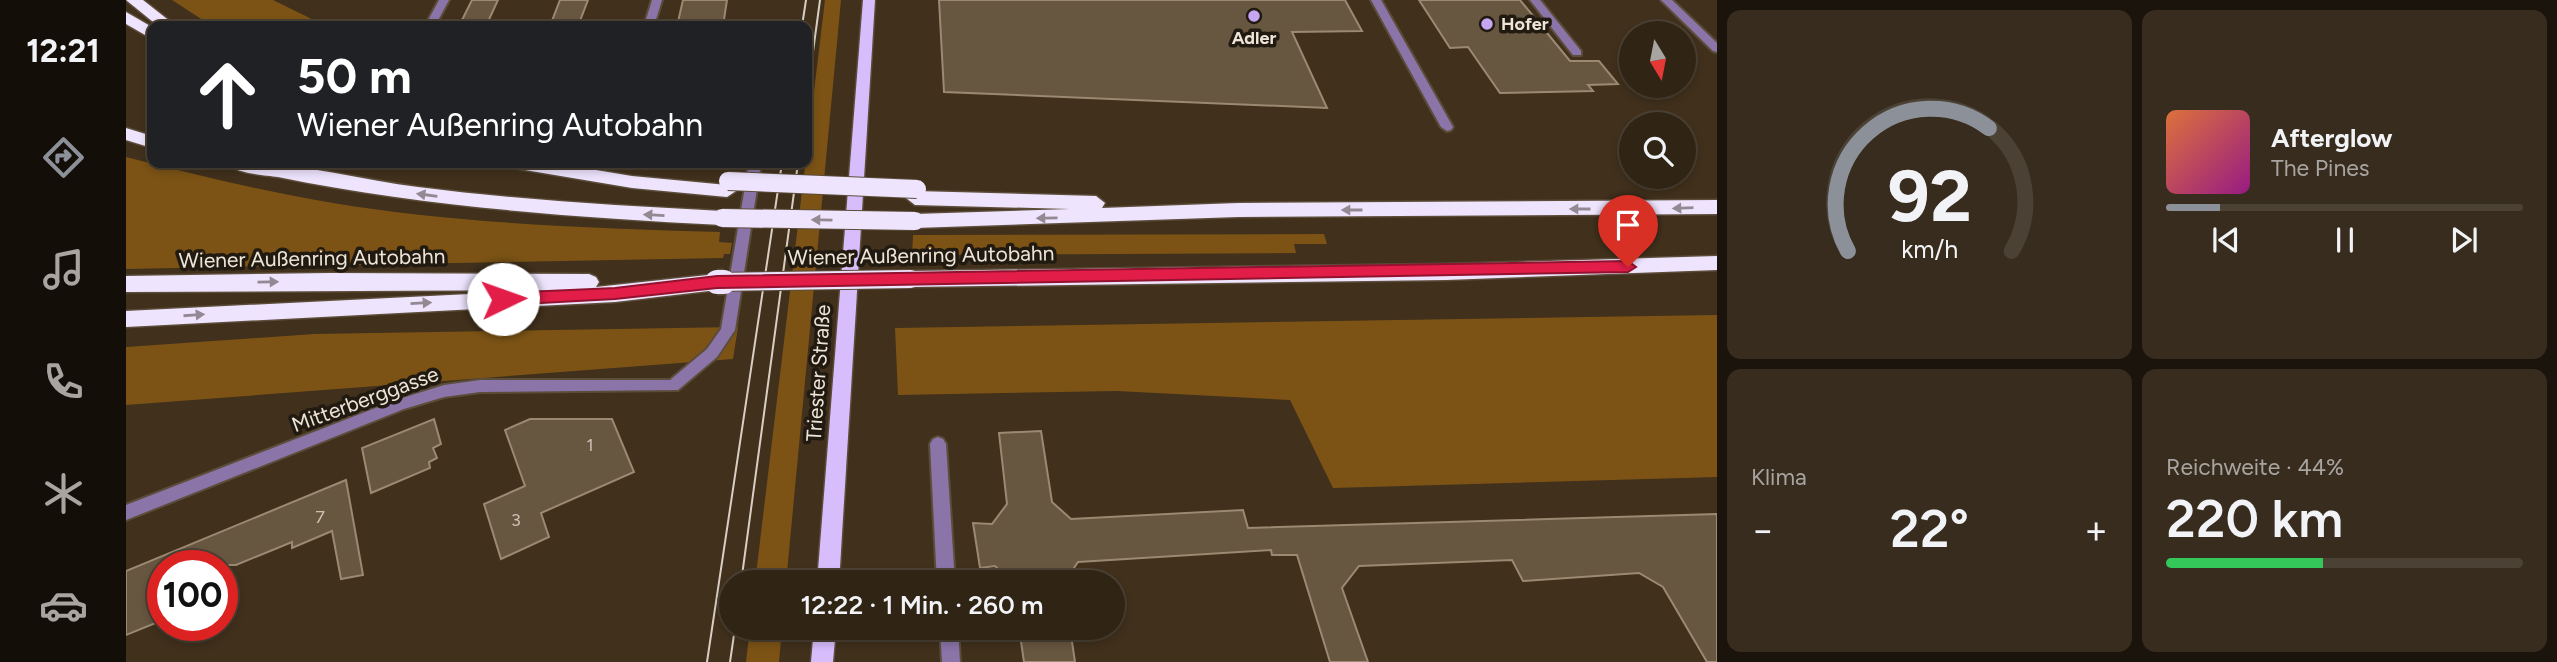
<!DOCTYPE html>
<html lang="de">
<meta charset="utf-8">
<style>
:root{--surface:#302415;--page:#382c1e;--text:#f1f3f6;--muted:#a8a4a0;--line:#4b4134;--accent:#8c9099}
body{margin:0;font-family:Figtree,sans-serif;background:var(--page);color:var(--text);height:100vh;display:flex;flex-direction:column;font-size:26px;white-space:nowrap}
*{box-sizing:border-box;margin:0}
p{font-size:23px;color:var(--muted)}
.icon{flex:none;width:38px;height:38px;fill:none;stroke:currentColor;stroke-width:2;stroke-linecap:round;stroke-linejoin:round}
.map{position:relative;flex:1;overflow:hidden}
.panel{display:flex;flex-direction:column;gap:10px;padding:10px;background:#1a140c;width:840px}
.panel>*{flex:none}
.banner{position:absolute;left:21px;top:21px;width:665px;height:147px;border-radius:14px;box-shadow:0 4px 10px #0003,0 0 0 2px var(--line);background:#202124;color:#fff;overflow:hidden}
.needle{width:46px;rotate:170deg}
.tools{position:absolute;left:1493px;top:21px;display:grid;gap:14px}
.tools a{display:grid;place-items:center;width:77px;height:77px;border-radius:50%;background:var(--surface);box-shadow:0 4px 10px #0003,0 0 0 2px var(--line);font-size:35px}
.speed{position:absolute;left:21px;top:550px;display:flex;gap:14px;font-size:35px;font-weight:700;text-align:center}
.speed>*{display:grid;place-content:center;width:91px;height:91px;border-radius:50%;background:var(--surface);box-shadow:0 4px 10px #0003,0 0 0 2px var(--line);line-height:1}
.speed .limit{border:10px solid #d22;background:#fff;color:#111}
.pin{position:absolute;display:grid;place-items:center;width:60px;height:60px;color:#fff;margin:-72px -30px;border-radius:50% 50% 50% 0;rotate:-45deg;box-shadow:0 0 7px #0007}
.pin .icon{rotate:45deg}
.me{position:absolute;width:77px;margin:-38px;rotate:87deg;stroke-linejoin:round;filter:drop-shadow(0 0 5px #0008)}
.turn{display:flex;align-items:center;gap:24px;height:147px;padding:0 35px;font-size:32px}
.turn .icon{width:91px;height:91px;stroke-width:2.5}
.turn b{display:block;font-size:49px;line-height:60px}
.big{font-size:52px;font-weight:600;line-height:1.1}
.panel .card{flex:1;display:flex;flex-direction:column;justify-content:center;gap:10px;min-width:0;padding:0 24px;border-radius:14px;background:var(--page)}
.panel .dial{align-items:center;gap:0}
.dial svg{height:182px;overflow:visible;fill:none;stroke:var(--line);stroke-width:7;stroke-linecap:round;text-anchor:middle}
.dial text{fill:var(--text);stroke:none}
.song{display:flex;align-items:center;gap:21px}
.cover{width:84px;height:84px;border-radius:10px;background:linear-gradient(135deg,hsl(20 70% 55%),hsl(310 70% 35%))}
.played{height:7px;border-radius:4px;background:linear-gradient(90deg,var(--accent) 15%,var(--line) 15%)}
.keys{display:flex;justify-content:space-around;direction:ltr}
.heat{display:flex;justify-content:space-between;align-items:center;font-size:38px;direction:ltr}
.charge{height:10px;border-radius:5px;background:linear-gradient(90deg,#34c759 44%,var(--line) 0)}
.panel .tiles{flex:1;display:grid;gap:10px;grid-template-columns:repeat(2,1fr)}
.trip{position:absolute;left:593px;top:570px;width:406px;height:70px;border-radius:35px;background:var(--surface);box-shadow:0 4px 10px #0003,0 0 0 2px var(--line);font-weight:600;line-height:70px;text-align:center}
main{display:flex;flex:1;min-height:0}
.tabs{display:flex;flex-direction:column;width:126px;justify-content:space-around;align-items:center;background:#130e08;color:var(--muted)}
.tabs .icon{width:49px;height:49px}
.tabs .on{color:var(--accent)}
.tabs b{font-size:32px;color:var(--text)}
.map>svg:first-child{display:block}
</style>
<main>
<nav class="tabs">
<b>12:21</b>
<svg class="icon on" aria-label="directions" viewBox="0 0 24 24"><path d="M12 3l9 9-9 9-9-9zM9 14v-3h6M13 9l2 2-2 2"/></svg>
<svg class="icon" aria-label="music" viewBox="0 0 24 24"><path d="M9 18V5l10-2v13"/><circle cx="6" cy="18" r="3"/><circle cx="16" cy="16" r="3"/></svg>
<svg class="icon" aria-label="phone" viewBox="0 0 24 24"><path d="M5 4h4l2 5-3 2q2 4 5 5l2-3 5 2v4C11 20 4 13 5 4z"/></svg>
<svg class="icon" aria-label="climate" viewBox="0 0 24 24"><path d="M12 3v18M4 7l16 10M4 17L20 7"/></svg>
<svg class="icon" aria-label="car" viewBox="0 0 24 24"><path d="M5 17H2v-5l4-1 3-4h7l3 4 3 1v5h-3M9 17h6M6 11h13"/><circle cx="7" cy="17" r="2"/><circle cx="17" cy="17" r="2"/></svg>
</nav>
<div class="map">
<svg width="1591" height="662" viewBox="0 0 1591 662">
<rect width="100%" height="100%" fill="#40301c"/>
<g fill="#7c5315">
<polygon points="46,0 147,0 200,26 86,26"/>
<polygon points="699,0 715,0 660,583 629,583"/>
<path d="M0 157C69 175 137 191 207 203 334 224 466 228 594 232L593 242 606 243 604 254H598L597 258 0 269Z"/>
<polygon points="1198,234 1201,244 1168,244 1170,253 786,255 787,235"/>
<polygon points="1591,315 1591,477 1207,488 1164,400 991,391 772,395 769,328"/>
<polygon points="612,327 607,359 0,405 0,347 188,334"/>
<polygon points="624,628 656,628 653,662 620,662"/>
</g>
<g fill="#675640" stroke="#9b8972" stroke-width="2">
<polygon points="346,0 372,0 360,26 333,26"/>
<polygon points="434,0 462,0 452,26 424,26"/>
<polygon points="557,0 601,0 597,26 551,26"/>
<polygon points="813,0 1219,0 1236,31 1166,32 1201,108 818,92"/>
<polygon points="1293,0 1394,0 1444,61 1473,61 1492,84 1462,85 1467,91 1374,93 1342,47 1324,48"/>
<polygon points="308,419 315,444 307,448 311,458 303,462 304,468 245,493 236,448"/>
<polygon points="404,419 486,419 508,472 415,513 423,537 375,559 358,504 399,486 379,430"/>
<polygon points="915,431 926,502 945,519 1117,510 1122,528 1591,514 1591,662 1581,662 1537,587 1513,573 1397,581 1386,560 1233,566 1216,588 1242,662 1204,662 1171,555 1146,555 1145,550 952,562 938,583 887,583 869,566 854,568 847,523 866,524 881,504 873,433"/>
<polygon points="220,480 237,575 215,579 206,531 166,548 166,542 110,565 37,565 37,620 0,635 0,571"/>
<polygon points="893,628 944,628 949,662 898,662"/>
</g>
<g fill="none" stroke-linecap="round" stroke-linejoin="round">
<g stroke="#5c4d3a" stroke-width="4">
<g id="service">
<polygon points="1245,0 1255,0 1327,127 1325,130 1321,131 1315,127"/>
<polygon points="1404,0 1414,0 1455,51 1455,55 1447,55"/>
<polygon points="1535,0 1546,0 1591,43 1591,52 1587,51"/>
<polygon points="812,437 817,439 820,444 829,583 811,583 804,444 807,439"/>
<polygon points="814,628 832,628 834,662 816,662"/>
</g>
</g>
<g stroke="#5c4d3a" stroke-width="4">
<g id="minor">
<polygon points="313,0 323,0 309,26 299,26"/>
<polygon points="526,0 536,0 528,26 518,26"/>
<polygon points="623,163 635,163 609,330 591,357 552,390 354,392 318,397 278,409 0,520 0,505 270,400 318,385 354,380 544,380 581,349 595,329"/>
</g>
</g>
<g stroke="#5c4d3a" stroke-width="3">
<g id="primary">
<polygon points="737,0 749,0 713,583 691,583"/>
<polygon points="688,628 710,628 707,662 685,662"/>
</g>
</g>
<g stroke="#5c4d3a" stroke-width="3">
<g id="motorway">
<polygon points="0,0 17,0 50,26 32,26"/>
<polygon points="0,12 26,27 26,39 0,24"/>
<polygon points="0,128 26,136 26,148 0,140"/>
<path d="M102 163C165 160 230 179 292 187 393 200 495 206 596 211L605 218 596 225C447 217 298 207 152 177 139 175 109 174 102 163Z"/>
<polygon points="384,163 428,163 506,176 601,185 610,191 601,197 506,188 393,169"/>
<polygon points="789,191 970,196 979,203 976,208 1112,203 1591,200 1591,214 1112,217 789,228 779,221 789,214 944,209 789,205 780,198"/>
<polygon points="1591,256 1591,270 1320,280 785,287 778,284 775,279 778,274 785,271 1320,264"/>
<polygon points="204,273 463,274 470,277 473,282 470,287 591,274 598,277 601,282 598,287 591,290 489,302 0,327 0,311 422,290 0,292 0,276"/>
</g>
</g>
<use href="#service" fill="#8a74a8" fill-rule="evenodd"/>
<use href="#minor" fill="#8a74a8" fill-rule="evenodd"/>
<use href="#primary" fill="#d8bdfd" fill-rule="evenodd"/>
<use href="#motorway" fill="#eee4fe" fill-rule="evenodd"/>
<g stroke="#d9cec1" stroke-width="2">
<polyline points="676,26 680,0"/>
<polyline points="681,96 694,0"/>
<polyline points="615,583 672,163"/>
<polyline points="581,662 656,163"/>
<polyline points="604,662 609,628"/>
</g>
<g stroke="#5c4d3a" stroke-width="20" stroke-linecap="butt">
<g id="motorway-bridge-far1">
<polyline points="602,181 791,189"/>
<polyline points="596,218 789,221"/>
<polyline points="591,282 785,279"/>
</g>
</g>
<g stroke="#5c4d3a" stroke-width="27" stroke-linecap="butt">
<polyline id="motorway-bridge" points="591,282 598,282"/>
</g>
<use href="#motorway-bridge-far1" stroke="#eee4fe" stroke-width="18"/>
<use href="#motorway-bridge" stroke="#eee4fe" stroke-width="24"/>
</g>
<defs><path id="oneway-solid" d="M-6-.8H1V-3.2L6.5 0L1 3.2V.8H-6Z" transform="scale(1.75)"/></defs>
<g fill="#928993">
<use href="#oneway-solid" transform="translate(301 195) rotate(-172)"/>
<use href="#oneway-solid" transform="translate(1557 208) rotate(178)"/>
<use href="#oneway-solid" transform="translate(1454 209) rotate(180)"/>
<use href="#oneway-solid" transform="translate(1226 210) rotate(180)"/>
<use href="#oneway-solid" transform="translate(528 215) rotate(-177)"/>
<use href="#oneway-solid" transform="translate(921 218) rotate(179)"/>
<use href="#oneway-solid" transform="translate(696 220) rotate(-179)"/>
<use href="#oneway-solid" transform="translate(142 282) rotate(-1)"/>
<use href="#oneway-solid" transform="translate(295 303) rotate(-3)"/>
<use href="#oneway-solid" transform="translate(68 315) rotate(-4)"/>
</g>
<polygon fill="#e11d48" stroke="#92132f" stroke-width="2" points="1502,261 1510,267 1502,272 591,288 489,299 377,305 369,299 377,293 489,288 591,276"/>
<g fill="#c5a6f0" stroke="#211a11" stroke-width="2.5">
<circle cx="1128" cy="16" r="7"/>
<circle cx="1361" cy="24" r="7"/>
</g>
<g text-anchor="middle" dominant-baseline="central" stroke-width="7" stroke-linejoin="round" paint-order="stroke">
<g font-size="18" font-weight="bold" fill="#efe4d8" stroke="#211a11" text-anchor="start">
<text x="1375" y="24">Hofer</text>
<text x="1128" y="38" text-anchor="middle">Adler</text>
</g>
<g font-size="18" fill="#cdc0b2">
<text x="464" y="445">1</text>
<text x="194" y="517">7</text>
<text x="390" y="520">3</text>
</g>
<g font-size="21" fill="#efe4d8" stroke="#211a11">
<text transform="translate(795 255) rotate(-1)">Wiener Außenring Autobahn</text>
<text transform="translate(186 258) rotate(-1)">Wiener Außenring Autobahn</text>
<text transform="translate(692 373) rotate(-86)">Triester Straße</text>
<text transform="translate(239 399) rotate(-20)">Mitterberggasse</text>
</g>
</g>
</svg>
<div class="tools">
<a><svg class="needle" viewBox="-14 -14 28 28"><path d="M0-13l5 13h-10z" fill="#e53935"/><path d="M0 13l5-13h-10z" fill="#a8a4a0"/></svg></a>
<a><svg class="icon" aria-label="search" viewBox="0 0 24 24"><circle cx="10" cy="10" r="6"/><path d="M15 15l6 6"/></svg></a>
</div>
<div class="speed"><div class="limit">100</div></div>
<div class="pin" style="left:1502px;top:267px;background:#d93025"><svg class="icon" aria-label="arrive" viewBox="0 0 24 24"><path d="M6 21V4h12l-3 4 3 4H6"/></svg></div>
<svg class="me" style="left:377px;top:299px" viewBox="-20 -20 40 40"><circle r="19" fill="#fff"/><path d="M0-13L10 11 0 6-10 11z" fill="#e11d48"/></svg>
<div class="trip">12:22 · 1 Min. · 260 m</div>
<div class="banner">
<div class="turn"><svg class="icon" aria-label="ahead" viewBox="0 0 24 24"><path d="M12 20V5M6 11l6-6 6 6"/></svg><div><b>50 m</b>Wiener Außenring Autobahn</div></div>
</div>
</div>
<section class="panel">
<div class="tiles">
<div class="card dial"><svg viewBox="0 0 100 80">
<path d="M14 69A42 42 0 1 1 86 69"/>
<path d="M14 69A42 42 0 0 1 76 15" stroke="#8c9099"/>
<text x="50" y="56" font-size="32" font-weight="700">92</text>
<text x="50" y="72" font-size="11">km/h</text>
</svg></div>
<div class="card">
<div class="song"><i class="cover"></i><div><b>Afterglow</b><p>The Pines</p></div></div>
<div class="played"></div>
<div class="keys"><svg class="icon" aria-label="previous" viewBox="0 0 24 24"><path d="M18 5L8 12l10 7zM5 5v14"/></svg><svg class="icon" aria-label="pause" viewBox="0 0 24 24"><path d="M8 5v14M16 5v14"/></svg><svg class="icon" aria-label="next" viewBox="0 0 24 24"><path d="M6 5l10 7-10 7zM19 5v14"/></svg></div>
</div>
<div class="card"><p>Klima</p>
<div class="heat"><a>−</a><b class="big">22°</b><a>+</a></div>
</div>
<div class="card"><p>Reichweite · 44%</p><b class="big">220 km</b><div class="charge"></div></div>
</div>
</section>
</main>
